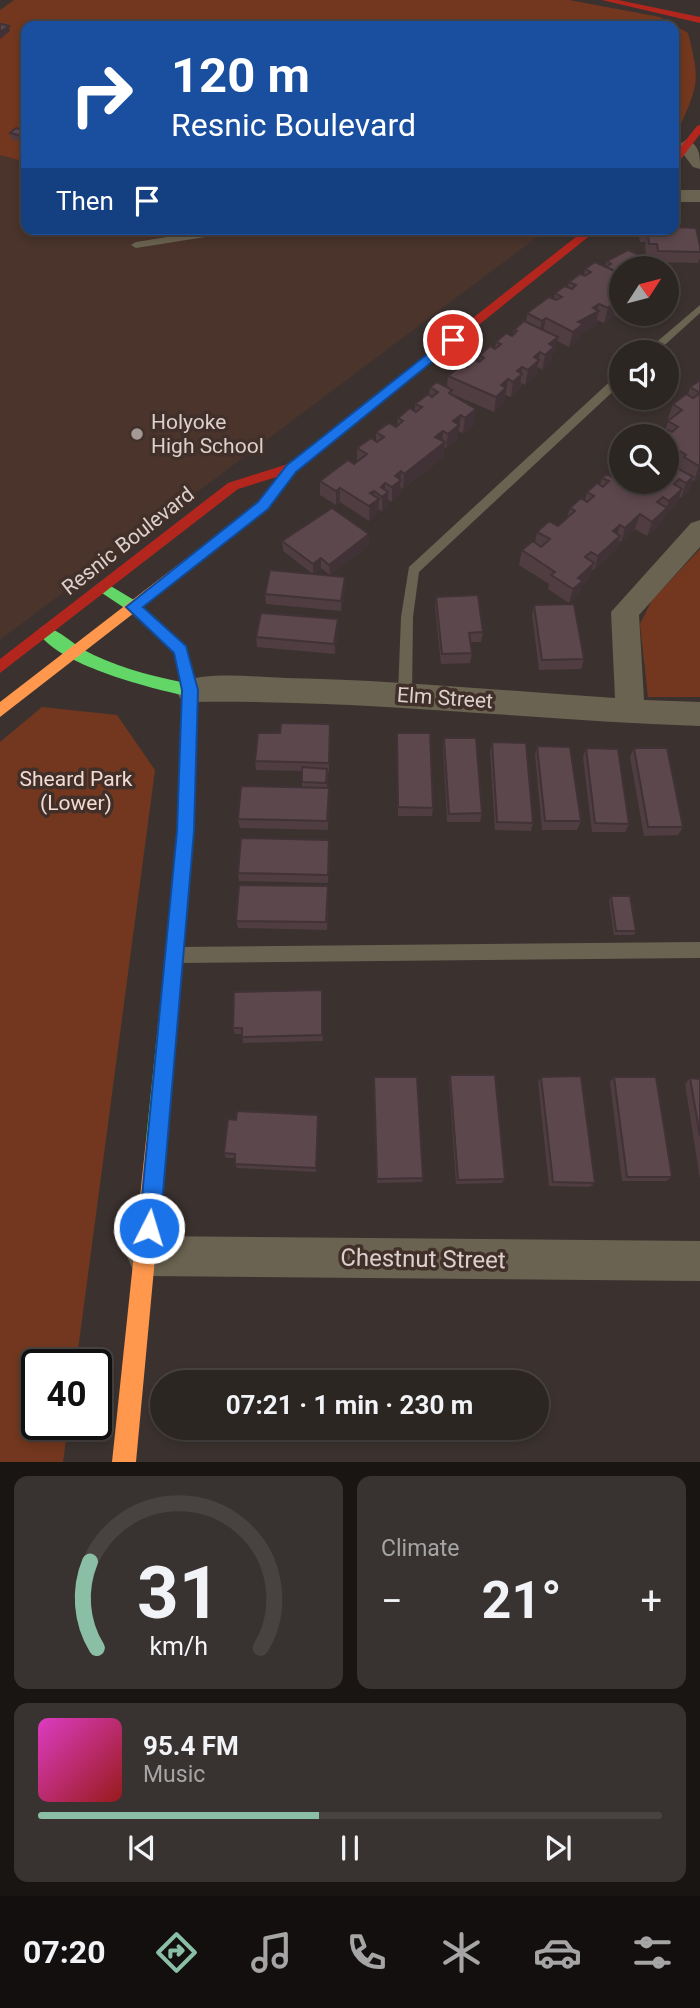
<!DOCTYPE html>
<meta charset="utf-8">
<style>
:root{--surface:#2c2623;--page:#383230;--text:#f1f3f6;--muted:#a6a5a6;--line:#484341;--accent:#8abfa5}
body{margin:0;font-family:Roboto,sans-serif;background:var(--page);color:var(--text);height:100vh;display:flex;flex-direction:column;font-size:26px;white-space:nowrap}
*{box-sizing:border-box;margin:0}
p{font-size:23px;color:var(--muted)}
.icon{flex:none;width:38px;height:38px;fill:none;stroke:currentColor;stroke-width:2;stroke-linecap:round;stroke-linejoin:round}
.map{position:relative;height:1462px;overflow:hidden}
.side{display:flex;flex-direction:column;gap:14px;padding:14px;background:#181513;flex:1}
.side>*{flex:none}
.top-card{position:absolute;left:21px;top:21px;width:658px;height:214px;border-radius:14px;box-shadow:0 4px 10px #0003,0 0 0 2px var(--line);background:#1a4fa0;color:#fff;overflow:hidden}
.needle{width:46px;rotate:54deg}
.fabs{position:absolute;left:609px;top:256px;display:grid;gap:14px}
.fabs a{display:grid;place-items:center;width:70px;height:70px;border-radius:50%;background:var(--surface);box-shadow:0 4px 10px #0003,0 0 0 2px var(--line);font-size:35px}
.speed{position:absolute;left:21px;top:1349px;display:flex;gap:14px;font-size:35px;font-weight:700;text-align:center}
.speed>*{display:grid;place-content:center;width:91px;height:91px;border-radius:50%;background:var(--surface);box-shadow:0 4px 10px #0003,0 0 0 2px var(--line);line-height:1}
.speed .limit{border:4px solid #111;border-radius:10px;background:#fff;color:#111}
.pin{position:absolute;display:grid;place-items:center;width:60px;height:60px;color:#fff;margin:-30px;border:4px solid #fff;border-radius:50%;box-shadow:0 2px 7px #0007}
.me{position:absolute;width:77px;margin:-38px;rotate:5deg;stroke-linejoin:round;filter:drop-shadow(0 0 5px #0008)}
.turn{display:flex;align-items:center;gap:24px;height:147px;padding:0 35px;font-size:32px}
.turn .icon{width:91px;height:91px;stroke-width:2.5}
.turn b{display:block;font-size:49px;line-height:60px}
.then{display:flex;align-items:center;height:66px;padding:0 35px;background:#0003;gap:14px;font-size:26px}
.big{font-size:52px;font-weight:700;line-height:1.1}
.side .widget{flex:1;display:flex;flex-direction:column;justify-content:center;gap:10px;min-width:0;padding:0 24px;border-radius:14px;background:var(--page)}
.side .dial{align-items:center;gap:0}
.dial svg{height:182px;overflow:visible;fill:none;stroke:var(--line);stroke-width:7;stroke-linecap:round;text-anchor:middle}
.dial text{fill:var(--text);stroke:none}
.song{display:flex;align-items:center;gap:21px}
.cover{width:84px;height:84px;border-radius:10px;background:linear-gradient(135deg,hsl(310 70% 55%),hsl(0 70% 35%))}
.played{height:7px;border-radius:4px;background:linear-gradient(90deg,var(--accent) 45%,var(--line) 45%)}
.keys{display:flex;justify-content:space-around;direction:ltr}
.heat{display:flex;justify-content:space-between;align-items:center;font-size:38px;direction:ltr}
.side .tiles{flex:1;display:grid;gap:14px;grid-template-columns:1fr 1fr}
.widget:last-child{grid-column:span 2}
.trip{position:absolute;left:150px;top:1370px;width:399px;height:70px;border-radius:35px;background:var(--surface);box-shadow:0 4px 10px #0003,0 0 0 2px var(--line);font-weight:700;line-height:70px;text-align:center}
.dock{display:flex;height:112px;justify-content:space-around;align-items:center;background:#120f0e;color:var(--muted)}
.dock .icon{width:49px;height:49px}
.dock .active{color:var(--accent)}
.dock b{font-size:32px;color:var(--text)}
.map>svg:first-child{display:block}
</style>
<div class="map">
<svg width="700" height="1462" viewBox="0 0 700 1462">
<rect width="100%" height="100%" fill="#3b322f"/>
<polygon fill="#4a342c" points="0,155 26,162 26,229 548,229 0,640"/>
<g fill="#72371e">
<path d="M14 0H569L660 17 688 33C700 81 699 83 679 129L674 133V26H26V162L0 155V10Z"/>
<polygon points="700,549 700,697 648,697 640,624 652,600"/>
<polygon points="42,707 117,715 155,770 76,1365 37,1365 37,1424 68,1425 63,1462 0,1462 0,742"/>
</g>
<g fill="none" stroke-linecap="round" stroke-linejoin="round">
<g fill="#6b6351" fill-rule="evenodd">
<polygon points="217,229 242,229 237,232 136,248 131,245 136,242"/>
<polygon points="700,305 700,313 657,352 645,352"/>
<polygon points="617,375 621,375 621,384 419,572 413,617 412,694 410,698 400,698 398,694 401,617 409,567"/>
<polygon points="700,942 700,958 179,963 173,960 171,955 173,950 179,947"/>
</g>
<g fill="#6b6351" fill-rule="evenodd">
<path d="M686 140C700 144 700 156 700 169L693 167 677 146Z"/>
<rect x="674" y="190" width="26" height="12"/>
<path d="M700 520V547L639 615 644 700 700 702V726C531 720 361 699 190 702L180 698 176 690 180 682C211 671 253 677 286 678 395 680 505 691 615 698L611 612 691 523Z"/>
<polygon points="147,1236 700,1241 700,1281 147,1276 133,1270 127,1256 133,1242"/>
</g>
<path fill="#63d668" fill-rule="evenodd" d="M104 582 139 603 186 646 198 690 194 831 166 1140 163 1147 156 1150 149 1147 146 1140 178 831 182 695C146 687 57 664 38 632L40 628C53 624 71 642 82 649 113 666 147 675 181 682L174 653 129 611 99 591 97 587 99 583Z"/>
<g fill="#ff974d" fill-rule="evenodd">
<polygon points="333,431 338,432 338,438 296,471 268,509 0,717 0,702 258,503 286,465"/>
<polygon points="156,1130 163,1133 166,1140 136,1462 112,1462 146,1140 149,1133"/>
</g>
<g fill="#b3261e" fill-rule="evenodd">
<polygon points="602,0 618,0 700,17 700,23"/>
<polygon points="700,125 700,134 678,163 674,164 674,155 697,126"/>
<polygon points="586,229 598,229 338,438 328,438 328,432"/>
<polygon points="291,463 296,465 296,471 238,489 0,673 0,659 228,483"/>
</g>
</g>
<g fill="#4f3d42">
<polygon points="26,131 26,143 11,139 10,133"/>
<polygon points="641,229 674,229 700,246 700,258 698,263 655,262 654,255 646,255 645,246 646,242 640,242 639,237"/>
<polygon points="607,261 621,268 621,313 627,313 620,319 614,315 604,323 597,320 595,326 581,334 579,340 569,347 557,341 555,352 552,354 551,362 542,370 538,367 536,375 525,385 521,383 520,389 511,397 505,395 504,403 494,412 452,394 475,424 463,433 458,431 457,440 446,448 444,447 443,457 403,489 401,487 400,495 392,502 388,500 388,507 382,511 378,509 378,513 369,521 340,502 336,505 320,495 320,481 357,462 357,448 376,441 376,432 397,426 398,418 415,411 415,404 429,395 430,387 447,387 448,376 479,362 480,355 495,349 496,342 512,336 514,330 526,322 527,313 554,299 555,293 568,287 569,282 584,276 585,269 605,267"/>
<polygon points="700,380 700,476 694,481 692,480 688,492 681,498 679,497 677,504 665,514 662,523 647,536 635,529 621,542 619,541 616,550 594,570 592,570 590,577 581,586 579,595 569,603 548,589 549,584 519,565 522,550 535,543 537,532 558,526 567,518 570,508 585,500 587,492 600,485 602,478 621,481 679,469 667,461 667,436 663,435 669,420 668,419 673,404 688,395 690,387"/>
<polygon points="369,534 369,545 330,575 321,568 314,574 345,577 345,587 341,611 266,604 265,594 313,574 283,551 282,541"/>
<polygon points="436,597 483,632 481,642 470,642 472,653 470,663 441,664 435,607"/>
<polygon points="534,605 584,659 581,669 539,670 532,615"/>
<polygon points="338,619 338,629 335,654 257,647 256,637"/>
<polygon points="397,733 433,808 432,816 398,816"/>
<polygon points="330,734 329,772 328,772 327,787 302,787 302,771 256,770 255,761"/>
<polygon points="444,738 482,813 480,822 447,822 443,747"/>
<polygon points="492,742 533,823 531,831 495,830 490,751"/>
<polygon points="537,746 581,821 577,830 542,830 535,755"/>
<polygon points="586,748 629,824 625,832 592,832 583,757"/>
<polygon points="634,748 683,827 678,835 644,836 630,757"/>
<polygon points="329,788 328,830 240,828 238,819"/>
<polygon points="329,840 328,883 239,881 238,873"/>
<polygon points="328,886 327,930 238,928 236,921"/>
<polygon points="611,896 636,931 634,935 614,935 609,900"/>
<polygon points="322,990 323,1041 243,1043 242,1034 235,1034 233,1028"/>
<polygon points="450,1075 505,1179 502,1183 456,1184 449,1080"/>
<polygon points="374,1077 423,1178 422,1182 377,1183"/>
<polygon points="541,1077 595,1183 590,1187 549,1186 538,1082"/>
<polygon points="614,1077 672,1177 666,1181 622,1181 610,1082"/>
<polygon points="690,1078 700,1079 700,1179 685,1084"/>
<polygon points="318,1115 316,1172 237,1168 235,1164 235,1158 226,1158 224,1153"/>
</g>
<g fill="#403236">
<polygon points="9,26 10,31 0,39 0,32"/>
<polygon points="617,300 614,315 604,323 608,308"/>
<polygon points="599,304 597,312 599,311 595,326 581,334 579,340 569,347 573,332 578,322"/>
<polygon points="546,318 543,333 539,336 542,321"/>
<polygon points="558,337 555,352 552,354 551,362 542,370 545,355 549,344"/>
<polygon points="540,352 536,375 525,385 528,370 534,357"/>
<polygon points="522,367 520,389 511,397 513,382 517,371"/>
<polygon points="508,379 504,403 494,412 496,397 501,385"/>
<polygon points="476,409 475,424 463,433 465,418"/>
<polygon points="461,415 457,440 446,448 448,434 453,421"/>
<polygon points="443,431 442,444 445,442 443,457 403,489 404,474 435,437"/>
<polygon points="699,466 700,466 700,476 694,481"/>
<polygon points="401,471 400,495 392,502 392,487 395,476"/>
<polygon points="693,477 688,492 681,498 686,483"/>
<polygon points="385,483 385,495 388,492 388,507 382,511 382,497 381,487"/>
<polygon points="340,488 340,502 336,505 336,491"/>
<polygon points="682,489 677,504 665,514 662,523 647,536 652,522 666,510 669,501"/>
<polygon points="374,491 373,503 379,499 378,513 369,521 370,493"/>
<polygon points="640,514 635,529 621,542 625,528"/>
<polygon points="620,525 616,539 613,531"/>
<polygon points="369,534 369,545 330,575 329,565"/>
<polygon points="620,536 616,550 594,570 598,556"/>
<polygon points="321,558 321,568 313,574 313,564"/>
<polygon points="594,563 590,577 581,586 579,595 569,603 573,589 578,578"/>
<polygon points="345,577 345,587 341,611 341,601"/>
<polygon points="338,619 338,629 335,654 334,644"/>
</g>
<g fill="#5c474d" stroke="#403236" stroke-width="2">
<polygon points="0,24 1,24 9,26 0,32"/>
<polygon points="16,128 26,131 26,137 10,133"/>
<polygon points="674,227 696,228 700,246 700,252 658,251 657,244 649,244 648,235 652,235 651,231 643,231 643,229 674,229"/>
<polygon points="628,250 661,265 658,268 621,268 621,274 606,267 611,264 607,261"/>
<polygon points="595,262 621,274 621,302 617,300 608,308 599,304 593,308 599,311 578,322 583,324 573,332 546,318 542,321 527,313 549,297 556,300 562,297 555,293 565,286 572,289 576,285 569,282 580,274 585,276 591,272 585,269"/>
<polygon points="524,321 558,337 549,344 554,347 545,355 540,352 534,357 539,360 528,370 522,367 517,371 522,374 513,382 508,379 501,385 506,388 496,397 448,376 462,365 467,367 474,360 479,362 484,358 480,355 490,346 495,349 501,344 496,342 506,333 512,336 517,331 514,330"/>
<polygon points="700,380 700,466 699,466 684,457 686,455 667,443 667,436 655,436 659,432 663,435 669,430 672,432 678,427 668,421 682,410 673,404 686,394 693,398 700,393 690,387"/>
<polygon points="437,382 452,390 449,393 476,409 465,418 461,415 453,421 459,425 448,434 443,431 435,437 445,442 404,474 401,471 395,476 401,480 392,487 385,483 381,487 388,492 382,497 374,491 370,493 379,499 369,506 340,488 336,491 320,481 348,460 354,464 367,454 357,448 371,438 377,442 384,437 376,432 389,423 396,427 403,421 398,418 410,408 416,412 422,407 415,404 428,394 432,397 438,392 430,387"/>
<polygon points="675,467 693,477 686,483 679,479 674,484 682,489 669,501 663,497 657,502 667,508 652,522 640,514 625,528 620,525 613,531 620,536 598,556 591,552 585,557 594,563 578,578 583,581 573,589 551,575 555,572 522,550 533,541 541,547 550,539 537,532 549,521 558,526 575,511 570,508 581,498 587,502 594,496 587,492 597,483 603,487 609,481 602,478 607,474 612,477 620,469 621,470 621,481 667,481 667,469 670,471"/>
<polygon points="332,508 369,534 329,565 321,558 313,564 282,541"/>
<polygon points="270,570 345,577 341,601 265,594"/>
<polygon points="478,595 483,632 469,633 472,653 442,654 436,597"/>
<polygon points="574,604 584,659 542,660 534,605"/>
<polygon points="261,613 338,619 334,644 256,637"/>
<polygon points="281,723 330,724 329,763 255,761 258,733 280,733"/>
<polygon points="397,733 430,733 433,808 398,807"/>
<polygon points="444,738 476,738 482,813 449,814"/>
<polygon points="492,742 526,743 533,823 497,822"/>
<polygon points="537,746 570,747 581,821 545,821"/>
<polygon points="586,748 618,749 629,824 595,823"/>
<polygon points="634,748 667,748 683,827 648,827"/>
<polygon points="302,767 327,769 326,783 302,782"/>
<polygon points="241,786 329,788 327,821 238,819"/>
<polygon points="241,838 329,840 328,875 238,873"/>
<polygon points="239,885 328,886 326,922 236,921"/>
<polygon points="611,896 630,896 636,931 616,931"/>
<polygon points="322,990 322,1035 242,1037 242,1028 233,1028 234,992"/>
<polygon points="450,1075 495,1075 505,1179 458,1180"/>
<polygon points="581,1076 595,1183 553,1182 541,1077"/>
<polygon points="374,1077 417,1077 423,1178 377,1179"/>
<polygon points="614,1077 656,1077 672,1177 627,1177"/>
<polygon points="690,1078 700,1079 700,1136"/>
<polygon points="237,1111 318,1115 316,1168 235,1164 235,1154 224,1153 228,1119 236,1120"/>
</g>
<polygon fill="#1a73e8" stroke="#114b97" stroke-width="2" points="449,337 459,340 296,472 268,509 143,607 186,646 198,690 194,831 160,1228 157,1236 149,1239 142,1236 139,1228 177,831 182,690 174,653 126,607 258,502 287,465"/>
<circle fill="#a49995" stroke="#413029" stroke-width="2.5" cx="137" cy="434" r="7"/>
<g text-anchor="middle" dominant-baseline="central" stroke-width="7" stroke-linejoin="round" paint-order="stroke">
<g font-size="21" fill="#dcd0cc" stroke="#413029" text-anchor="start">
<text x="151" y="422">Holyoke<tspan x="151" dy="24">High School</tspan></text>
</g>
<g font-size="21" fill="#dcd0cc" stroke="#413029">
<text transform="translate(128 541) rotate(-38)">Resnic Boulevard</text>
<text transform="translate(445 698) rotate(4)">Elm Street</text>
</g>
<g font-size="21" fill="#f4dbd1" stroke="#413029">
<text x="76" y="779">Sheard Park<tspan x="76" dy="24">(Lower)</tspan></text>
</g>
<g font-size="24" fill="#dcd0cc" stroke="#413029">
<text transform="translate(423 1259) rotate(1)">Chestnut Street</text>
</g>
</g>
</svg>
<div class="fabs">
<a><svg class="needle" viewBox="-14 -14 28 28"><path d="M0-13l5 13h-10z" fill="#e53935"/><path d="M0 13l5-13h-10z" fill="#a6a5a6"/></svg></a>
<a><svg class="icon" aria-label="sound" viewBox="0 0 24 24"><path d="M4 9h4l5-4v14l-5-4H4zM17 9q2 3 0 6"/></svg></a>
<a><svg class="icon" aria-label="search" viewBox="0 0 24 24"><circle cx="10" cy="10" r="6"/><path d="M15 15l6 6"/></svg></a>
</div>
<div class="speed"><div class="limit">40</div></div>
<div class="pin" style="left:453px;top:340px;background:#d93025"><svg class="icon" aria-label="arrive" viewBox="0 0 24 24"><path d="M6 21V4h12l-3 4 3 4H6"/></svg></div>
<svg class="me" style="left:149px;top:1228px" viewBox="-20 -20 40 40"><circle r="17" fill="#1a73e8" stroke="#fff" stroke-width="3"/><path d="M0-11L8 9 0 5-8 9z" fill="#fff"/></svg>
<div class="trip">07:21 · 1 min · 230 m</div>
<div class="top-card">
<div class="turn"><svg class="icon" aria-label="right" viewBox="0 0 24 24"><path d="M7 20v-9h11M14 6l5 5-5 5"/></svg><div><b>120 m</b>Resnic Boulevard</div></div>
<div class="then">Then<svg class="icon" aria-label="arrive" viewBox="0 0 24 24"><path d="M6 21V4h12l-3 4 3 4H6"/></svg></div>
</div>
</div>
<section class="side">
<div class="tiles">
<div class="widget dial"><svg viewBox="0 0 100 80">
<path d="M14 69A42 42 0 1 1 86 69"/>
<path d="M14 69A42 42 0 0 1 11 31" stroke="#8abfa5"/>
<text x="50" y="56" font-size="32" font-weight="700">31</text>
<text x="50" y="72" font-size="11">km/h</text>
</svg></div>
<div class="widget"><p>Climate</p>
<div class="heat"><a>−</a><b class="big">21°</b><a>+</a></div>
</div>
<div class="widget">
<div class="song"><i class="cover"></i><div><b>95.4 FM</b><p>Music</p></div></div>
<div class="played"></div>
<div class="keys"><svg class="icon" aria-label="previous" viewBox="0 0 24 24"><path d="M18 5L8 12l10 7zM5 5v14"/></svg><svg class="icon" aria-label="pause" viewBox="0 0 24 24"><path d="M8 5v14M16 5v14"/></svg><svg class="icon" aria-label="next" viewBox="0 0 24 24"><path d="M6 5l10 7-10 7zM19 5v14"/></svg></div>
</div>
</div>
</section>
<nav class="dock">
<b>07:20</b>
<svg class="icon active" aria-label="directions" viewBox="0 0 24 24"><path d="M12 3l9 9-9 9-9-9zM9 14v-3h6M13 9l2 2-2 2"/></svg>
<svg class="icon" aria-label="music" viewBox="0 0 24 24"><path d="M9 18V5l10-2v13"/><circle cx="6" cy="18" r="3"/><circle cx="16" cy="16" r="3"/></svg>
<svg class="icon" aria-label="phone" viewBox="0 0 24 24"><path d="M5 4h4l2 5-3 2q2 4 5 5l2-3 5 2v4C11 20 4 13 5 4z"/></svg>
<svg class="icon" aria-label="climate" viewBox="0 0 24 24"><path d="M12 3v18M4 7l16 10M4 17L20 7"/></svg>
<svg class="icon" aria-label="car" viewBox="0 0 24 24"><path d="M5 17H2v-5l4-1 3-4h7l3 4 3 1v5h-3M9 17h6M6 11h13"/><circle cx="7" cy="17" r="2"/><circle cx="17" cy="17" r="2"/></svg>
<svg class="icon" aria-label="filters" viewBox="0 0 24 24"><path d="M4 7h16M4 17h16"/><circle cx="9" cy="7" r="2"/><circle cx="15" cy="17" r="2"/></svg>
</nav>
